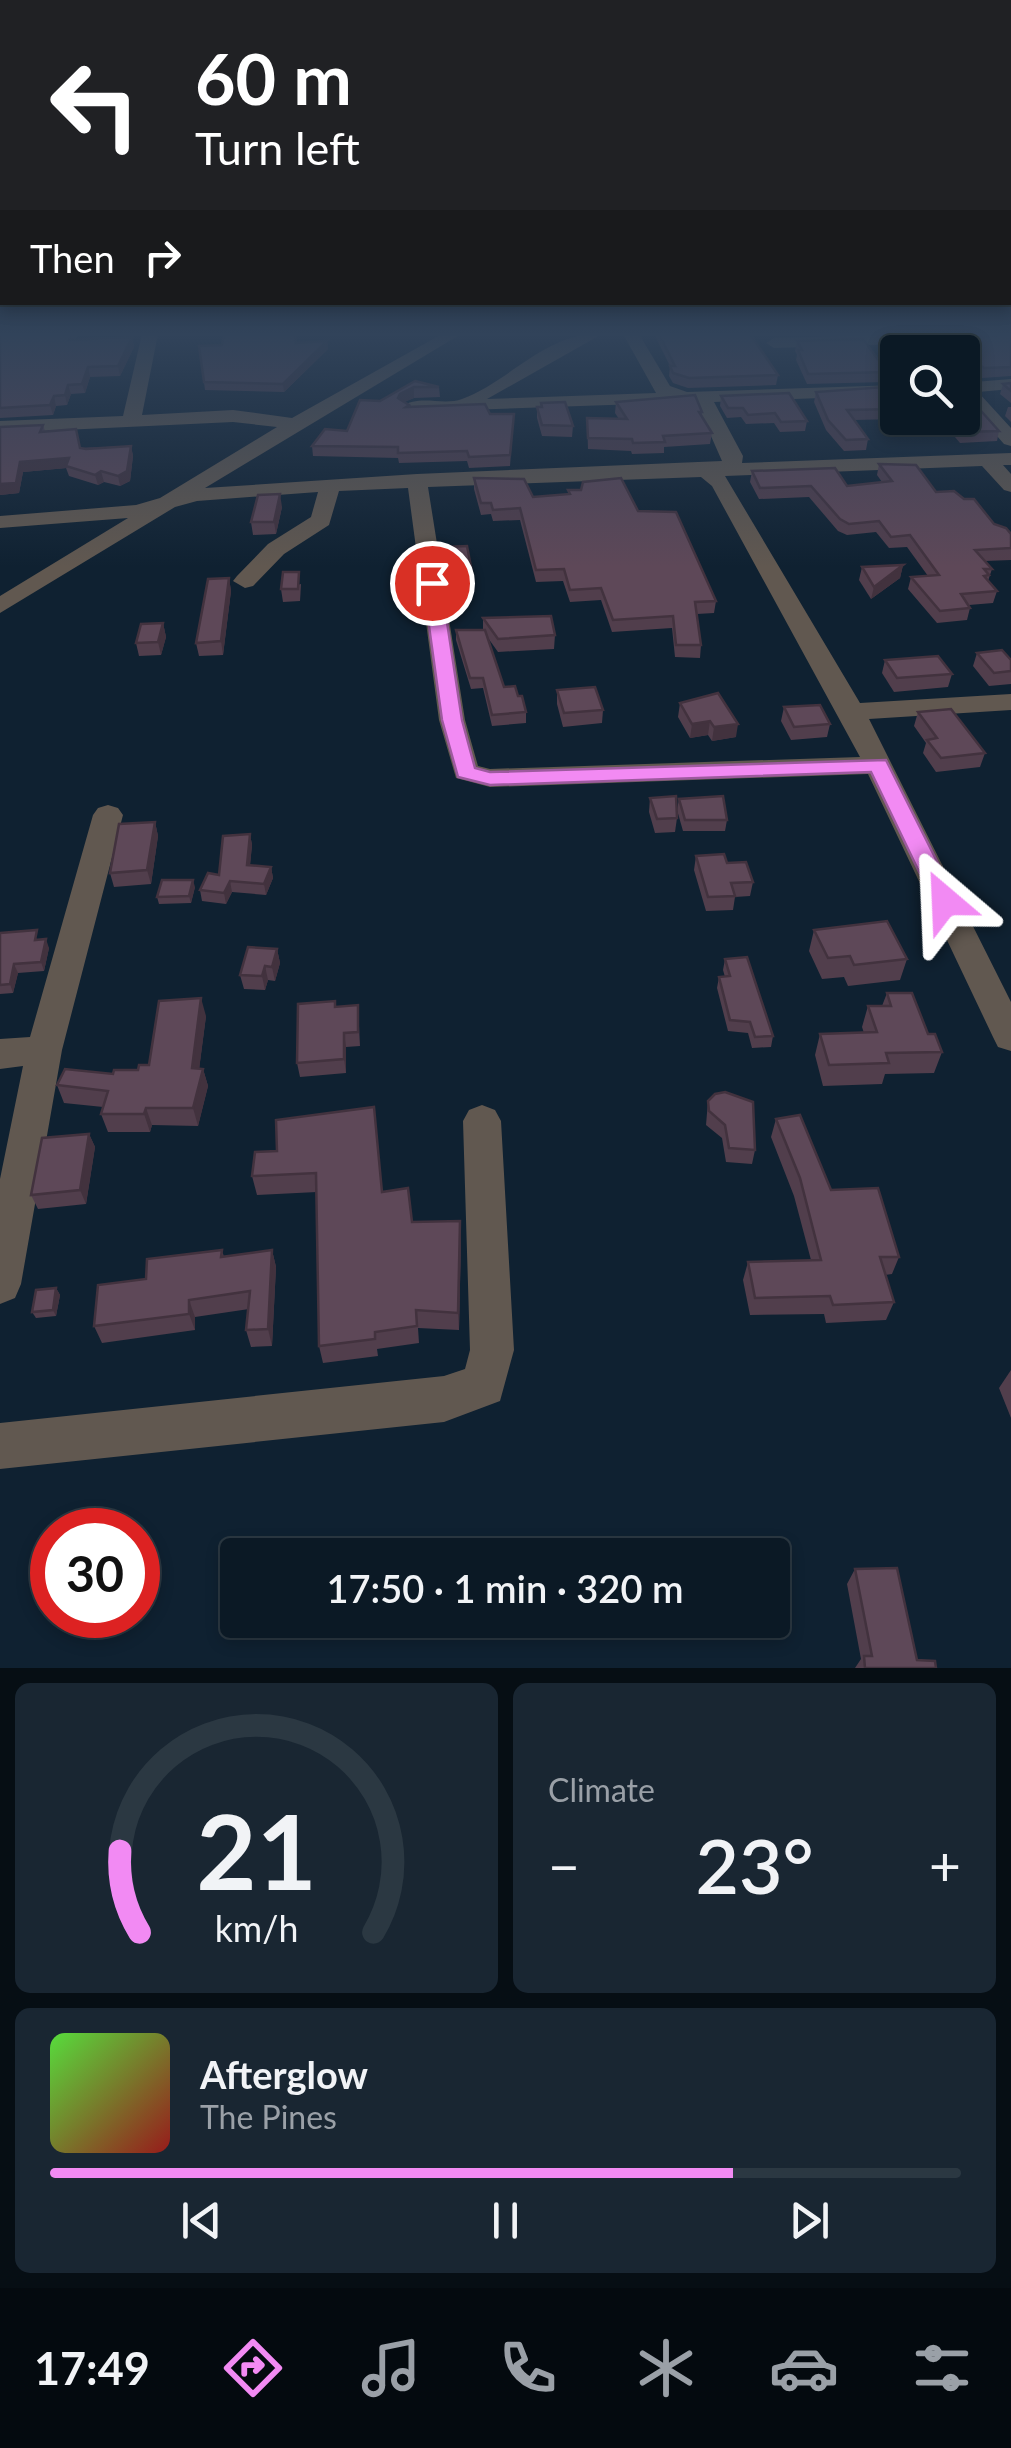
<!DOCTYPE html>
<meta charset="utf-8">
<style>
:root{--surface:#0b1925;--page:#192632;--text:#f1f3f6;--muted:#9aa0a7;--line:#2b3842;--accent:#f28af3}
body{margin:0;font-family:Lato,sans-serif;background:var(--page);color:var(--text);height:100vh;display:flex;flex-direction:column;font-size:38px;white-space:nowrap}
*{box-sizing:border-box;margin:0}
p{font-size:32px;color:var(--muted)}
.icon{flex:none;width:55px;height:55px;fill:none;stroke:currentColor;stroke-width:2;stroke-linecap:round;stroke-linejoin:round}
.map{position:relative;height:1668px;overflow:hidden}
.panel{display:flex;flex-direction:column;gap:15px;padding:15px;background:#060e14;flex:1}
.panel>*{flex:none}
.banner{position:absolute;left:0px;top:0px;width:1012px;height:305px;box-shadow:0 5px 15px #0003,0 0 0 2px var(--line);background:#202124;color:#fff;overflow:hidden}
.fabs{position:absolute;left:880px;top:335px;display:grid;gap:20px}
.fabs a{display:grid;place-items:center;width:100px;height:100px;border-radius:10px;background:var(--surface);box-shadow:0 5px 15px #0003,0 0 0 2px var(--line);font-size:50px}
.speed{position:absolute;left:30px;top:1508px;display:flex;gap:20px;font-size:50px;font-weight:700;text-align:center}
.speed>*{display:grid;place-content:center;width:130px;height:130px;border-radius:50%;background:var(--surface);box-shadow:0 5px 15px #0003,0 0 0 2px var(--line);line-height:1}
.speed .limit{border:15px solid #d22;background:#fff;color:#111}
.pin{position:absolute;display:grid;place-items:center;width:85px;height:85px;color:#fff;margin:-42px;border:5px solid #fff;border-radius:50%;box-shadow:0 2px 10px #0007}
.me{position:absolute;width:110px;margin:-55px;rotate:334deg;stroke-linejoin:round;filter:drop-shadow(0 0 8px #0008)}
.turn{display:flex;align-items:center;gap:35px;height:210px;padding:0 30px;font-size:45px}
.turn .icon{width:130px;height:130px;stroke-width:2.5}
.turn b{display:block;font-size:70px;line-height:85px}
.then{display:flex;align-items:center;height:95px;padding:0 30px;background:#0003;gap:20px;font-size:38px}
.big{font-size:75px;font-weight:600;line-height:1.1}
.panel .card{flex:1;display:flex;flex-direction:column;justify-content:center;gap:15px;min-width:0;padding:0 35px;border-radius:15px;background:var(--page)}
.panel .dial{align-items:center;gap:0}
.dial svg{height:260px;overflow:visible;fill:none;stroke:var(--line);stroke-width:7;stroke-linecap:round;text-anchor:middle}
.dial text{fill:var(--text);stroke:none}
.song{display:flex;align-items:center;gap:30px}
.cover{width:120px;height:120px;border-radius:15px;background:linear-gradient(135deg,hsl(110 70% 55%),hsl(0 70% 35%))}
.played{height:10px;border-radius:5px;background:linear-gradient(90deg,var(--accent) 75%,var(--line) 75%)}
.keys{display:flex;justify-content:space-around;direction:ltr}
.heat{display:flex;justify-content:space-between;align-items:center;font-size:55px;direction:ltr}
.panel .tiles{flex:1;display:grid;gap:15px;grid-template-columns:1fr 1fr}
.card:last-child{grid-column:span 2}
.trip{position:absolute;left:220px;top:1538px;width:570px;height:100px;border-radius:10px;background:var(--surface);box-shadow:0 5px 15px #0003,0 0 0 2px var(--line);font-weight:600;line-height:100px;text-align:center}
.tabs{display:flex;height:160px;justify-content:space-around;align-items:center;background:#040a0f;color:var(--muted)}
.tabs .icon{width:70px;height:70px}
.tabs .current{color:var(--accent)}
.tabs b{font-size:45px;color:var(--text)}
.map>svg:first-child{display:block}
</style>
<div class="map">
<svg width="1011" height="1668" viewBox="0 0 1011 1668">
<rect width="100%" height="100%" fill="#0f2131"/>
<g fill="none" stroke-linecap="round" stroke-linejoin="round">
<g fill="#615850" fill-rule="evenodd">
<path d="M142 334H158L142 415 233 410 292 418 442 334H461L205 488 417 474 722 461 696 402 411 412 402 407C418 394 443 406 462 399 510 381 548 331 602 334L487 399 656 393 623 334H639L670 386 687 392 898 385V395L714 402 743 456 742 463 1011 453V465H1003L1011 474V492L1004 490 982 466 725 476 860 703 1011 694V710L869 719 1011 1002V1051L998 1047 993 1037 868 774 490 787 456 778 439 720 408 488 339 491 329 525 284 554 253 586 245 588 233 581 237 576 268 544 311 517 318 492 197 501 175 507 0 613V596L128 518 0 528V516L136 505 160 498 277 427 233 422 0 433V421L123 416ZM701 477 712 486 860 757 490 769 478 766 465 720 428 487Z"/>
<polygon points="915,334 1002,336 994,341 774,348 766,343 774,338"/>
<polygon points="1011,379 1011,389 978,392 1011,428 1011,446 1004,444 962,396 962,383"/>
<polygon points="108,805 118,808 123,815 62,1050 21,1284 15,1298 0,1304 0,1179 23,1066 0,1069 0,1039 30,1037 93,815 98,808"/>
<polygon points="482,1105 495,1110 501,1121 514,1350 500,1401 444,1422 0,1469 0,1423 444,1376 465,1369 470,1350 463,1121 469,1110"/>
</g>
</g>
<g fill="#513e4c">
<polygon points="0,334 78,334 75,340 132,337 134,347 120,376 90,377 85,393 71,394 67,405 56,406 53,415 0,418"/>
<polygon points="654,334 750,334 778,375 776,385 688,388 673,383 669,376 670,366"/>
<polygon points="1011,334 1011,376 982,378 969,368 962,368 962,352 905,352 901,348 903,339 996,336"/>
<polygon points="252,335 296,343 327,341 328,349 284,392 205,390 199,346 222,345"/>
<polygon points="797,341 887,372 885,382 807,384 796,360 797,355 795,351"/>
<polygon points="415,381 439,387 440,397 414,398 404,402 409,407 490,414 514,414 510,466 469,468 467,461 399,463 398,458 313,456 312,446 347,431 380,401"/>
<polygon points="1011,383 1011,403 1000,394 1003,384"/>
<polygon points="898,386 898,418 962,418 999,431 997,441 960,443 939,418 854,420 868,439 866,450 844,451 826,430 814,402 816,392"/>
<polygon points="721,396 807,421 805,431 780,432 774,423 746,424 741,417 727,418 720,406"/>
<polygon points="616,402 702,412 702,417 712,433 710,444 664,447 664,453 632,454 631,451 588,449 587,418 619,419 615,413"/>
<polygon points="541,403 573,426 572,437 542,436 537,418 537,407 541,407"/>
<polygon points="1008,407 1011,407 1011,422 1005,416"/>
<polygon points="43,425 45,431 80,448 131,446 133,456 130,481 120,486 104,482 98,485 69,476 66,468 23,472 19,493 0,495 0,427"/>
<polygon points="879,464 936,492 1011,534 1011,560 985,561 992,569 988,581 997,591 993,603 969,605 970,608 967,620 937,623 908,589 911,577 928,576 907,547 889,548 876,532 847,535 838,531 809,497 759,499 750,482 752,471 847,486 882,482 877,475"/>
<polygon points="474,478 533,497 568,494 568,490 638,511 716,601 714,613 697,614 701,645 700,658 675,657 672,628 612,632 601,600 570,602 563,581 536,582 520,520 493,521 491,514 481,515 474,489"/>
<polygon points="282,507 276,534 253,535 251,522"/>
<polygon points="445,547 472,572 473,585 449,586"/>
<polygon points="903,565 900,578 871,599 859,580 862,567"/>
<polygon points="229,578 231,591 223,655 199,656 196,643"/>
<polygon points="301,584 300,601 283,602 281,589"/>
<polygon points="483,618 555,635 554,649 498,652 488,638 504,687 518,696 526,712 526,723 492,726 483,688 471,689 456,640 456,630 483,630"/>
<polygon points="163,623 166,637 161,655 139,656 136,643"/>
<polygon points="977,653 1011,660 1011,684 989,686 973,666"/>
<polygon points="885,660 952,674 948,687 894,692 882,673"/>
<polygon points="557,690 603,710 602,723 563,727 557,704"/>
<polygon points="680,703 736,737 712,741 708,735 690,738 678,717"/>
<polygon points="784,707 830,724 827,737 791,740 781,721"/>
<polygon points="918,712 985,753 980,767 936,772 923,753 926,743 914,726"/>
<polygon points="650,798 677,818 675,832 655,833 649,812"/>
<polygon points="679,799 727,820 725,831 683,831 677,810"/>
<polygon points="155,822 158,836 151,884 114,887 110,873"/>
<polygon points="250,834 252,845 250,865 271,867 273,878 266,895 232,892 226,904 202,901 200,890 219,875"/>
<polygon points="696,856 727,863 753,882 750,896 735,897 733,910 706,911 694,870"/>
<polygon points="195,887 191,903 159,904 157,897"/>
<polygon points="814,930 907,959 900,980 848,986 844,977 822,979 809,951"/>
<polygon points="0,933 40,940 49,948 44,971 18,973 13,993 0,994"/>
<polygon points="277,949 280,963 275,981 268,980 265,990 244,989 240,975"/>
<polygon points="725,959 773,1036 771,1047 752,1048 748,1033 728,1031 717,988 719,977 725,977 723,970"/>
<polygon points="887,993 928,1034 942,1052 934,1073 885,1074 882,1084 823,1086 815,1055 820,1034 864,1033 862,1027 868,1006 882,1006"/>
<polygon points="358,1005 360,1046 346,1047 346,1073 300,1077 297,1063 336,1007"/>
<polygon points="206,1016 199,1069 203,1069 208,1086 198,1126 152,1125 150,1132 108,1132 101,1114 103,1107 64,1103 57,1085 138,1070 149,1065"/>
<polygon points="708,1101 755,1150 752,1164 726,1162 722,1138 706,1125"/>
<polygon points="776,1119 831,1190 899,1257 892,1274 885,1275 894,1302 886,1320 826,1323 824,1314 750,1315 743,1280 748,1262 811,1260 794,1196 771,1137"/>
<polygon points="89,1134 95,1147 86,1204 38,1209 31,1195"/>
<polygon points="255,1152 382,1192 412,1222 461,1240 459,1330 418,1328 419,1343 377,1349 378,1356 323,1363 319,1346 317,1192 257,1195 252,1176"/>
<polygon points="222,1250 224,1257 272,1250 276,1267 272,1346 251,1347 246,1330 249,1309 195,1317 195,1330 102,1343 94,1326 146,1279"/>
<polygon points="56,1288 60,1295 56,1316 36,1318 32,1312"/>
<polygon points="1011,1370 1011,1418 999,1388"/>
<polygon points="855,1569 917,1660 936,1668 855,1668 861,1659 847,1584"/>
</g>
<g fill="#42323e">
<polygon points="132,337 134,347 120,376 118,366"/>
<polygon points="327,341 328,349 284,392 283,384"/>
<polygon points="88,367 90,377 85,393 82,384"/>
<polygon points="68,385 71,394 67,405 65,395"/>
<polygon points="414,387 414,398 400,404 398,398 400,394"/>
<polygon points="54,396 56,406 53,415 50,405"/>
<polygon points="131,446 133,456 130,481 120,486 118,476"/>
<polygon points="69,458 67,468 23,472 19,493 0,495 0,484 20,462"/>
<polygon points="101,471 104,482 98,485 95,475"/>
<polygon points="280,494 282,507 276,534 274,522"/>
<polygon points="903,565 900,578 871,599 874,587"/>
<polygon points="229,578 231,591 223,655 221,641"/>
<polygon points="163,623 166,637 161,655 158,642"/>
<polygon points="710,721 708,735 690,738 692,724"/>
<polygon points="738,724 736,737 712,741 714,727"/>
<polygon points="155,822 158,836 151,884 147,870"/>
<polygon points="250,834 252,845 249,875 247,865"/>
<polygon points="271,867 273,878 266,895 264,884"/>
<polygon points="193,880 195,887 191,903 189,896"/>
<polygon points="230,881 232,892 226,904 224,893"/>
<polygon points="46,939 49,948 44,971 41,962"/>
<polygon points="277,949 280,963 275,981 272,967"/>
<polygon points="14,964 18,973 13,993 10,984"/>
<polygon points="265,966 268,980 265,990 262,976"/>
<polygon points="201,998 206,1016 197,1086 192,1068"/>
<polygon points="344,1033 346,1047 346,1073 344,1059"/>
<polygon points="203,1069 208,1086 198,1126 193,1108"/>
<polygon points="146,1108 152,1125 150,1132 144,1114"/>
<polygon points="89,1134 95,1147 86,1204 80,1190"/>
<polygon points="460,1221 461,1240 459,1330 458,1313"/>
<polygon points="272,1250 276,1267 272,1346 268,1329"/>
<polygon points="56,1288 60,1295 56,1316 53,1310"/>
<polygon points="189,1300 195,1317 195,1330 189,1314"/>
</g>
<g fill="#5e4858" stroke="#42323e" stroke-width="2.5">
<polygon points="0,334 72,334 69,340 132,337 118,366 88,367 82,384 68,385 65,395 54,396 50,405 0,408"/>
<polygon points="224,334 250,334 250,335 295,334 296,343 327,341 283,384 204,382 199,346 222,345"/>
<polygon points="659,334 750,334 778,375 689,378 673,373 670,366 675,366"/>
<polygon points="1001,334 1011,334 1011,367 984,368 972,359 962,359 962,352 956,352 953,349 913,351 903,339 996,336"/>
<polygon points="863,339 887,372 808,374 798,350 802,350 797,341"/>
<polygon points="415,381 439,387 414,387 400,394 398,398 409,405 406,407 485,404 490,414 514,414 510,455 469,457 467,451 398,453 398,447 312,446 325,429 347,431 360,400 380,401"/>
<polygon points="1011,383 1011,391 1003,384"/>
<polygon points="898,386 898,409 847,410 868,439 846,440 828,420 816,392"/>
<polygon points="789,393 807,421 781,422 775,413 748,415 743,408 728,408 721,396"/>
<polygon points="695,395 702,412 699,412 712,433 663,436 665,442 633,443 632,439 588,438 587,418 627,419 616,402"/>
<polygon points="565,402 573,426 542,425 537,407 542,407 541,403"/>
<polygon points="974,403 999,431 962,432 949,418 962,418 962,404"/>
<polygon points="43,425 40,432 76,429 80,448 86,449 131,446 127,471 118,476 101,471 95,475 66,466 69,458 20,462 16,483 0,484 0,427"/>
<polygon points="879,464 916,465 936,492 954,491 964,499 974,499 994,524 1006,528 1011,534 1011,548 975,550 992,569 984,569 989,575 984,576 997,591 961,594 970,608 940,611 911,577 939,575 910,535 891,537 879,521 849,524 840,519 811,486 760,488 752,471 835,468 847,486 892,481"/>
<polygon points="474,478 524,479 533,497 570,494 568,490 581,490 583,482 621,478 638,511 676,512 716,601 695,602 701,645 676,645 673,616 613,620 601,588 570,590 564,569 536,570 520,508 493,510 491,503 481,503"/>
<polygon points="280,494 274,522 251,522 258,495"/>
<polygon points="467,546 472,572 449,573 445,547"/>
<polygon points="903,565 874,587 862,567"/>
<polygon points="283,572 299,572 298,589 281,589"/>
<polygon points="229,578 221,641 196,643 208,579"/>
<polygon points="551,616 555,635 498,639 483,618"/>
<polygon points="163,623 158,642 136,643 141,624"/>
<polygon points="456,630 485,630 504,687 515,686 518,696 522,696 526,712 492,715 483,678 470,678"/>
<polygon points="1002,650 1011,660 1011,671 994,673 977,653"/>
<polygon points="938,656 952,674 897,678 885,660"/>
<polygon points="595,687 603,710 564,713 557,690"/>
<polygon points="718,693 738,724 714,727 710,721 692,724 680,703"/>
<polygon points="820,705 830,724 794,727 784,707"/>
<polygon points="951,709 985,753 941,758 927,740 937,738 918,712"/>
<polygon points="676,796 677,818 657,819 650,798"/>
<polygon points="723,796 727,820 685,820 679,799"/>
<polygon points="155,822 147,870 110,873 119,824"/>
<polygon points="250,834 247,865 271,867 264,884 230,881 224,893 200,890 208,873 219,875 223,836"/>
<polygon points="724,854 727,863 746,862 753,882 731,883 735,896 708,897 696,856"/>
<polygon points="162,880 193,880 189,896 157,897"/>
<polygon points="887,921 907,959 854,965 850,956 828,958 814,930"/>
<polygon points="37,930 35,940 46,939 41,962 14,964 10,984 0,985 0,933"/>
<polygon points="248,947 277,949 272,967 265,966 262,976 240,975"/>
<polygon points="747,957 773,1036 755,1037 750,1022 730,1020 719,977 730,976 725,959"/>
<polygon points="887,993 912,993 928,1034 935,1034 942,1052 886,1053 889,1063 829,1065 820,1034 877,1032 868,1006 891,1006"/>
<polygon points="201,998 192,1068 203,1069 193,1108 146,1108 144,1114 101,1114 108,1091 57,1085 65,1069 113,1074 114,1070 138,1070 139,1065 149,1065 159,1001"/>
<polygon points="335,1001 335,1007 358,1005 358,1032 344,1033 344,1059 297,1063 298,1004"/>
<polygon points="725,1092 753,1102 755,1150 729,1148 725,1125 709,1111 708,1101 715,1094"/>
<polygon points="374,1107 382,1192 408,1188 412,1222 460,1221 458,1313 416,1310 417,1326 375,1332 375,1339 319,1346 316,1173 252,1176 255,1152 277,1151 276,1120"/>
<polygon points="800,1115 831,1190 878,1188 899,1257 880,1257 894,1302 833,1305 830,1296 755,1298 748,1262 821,1260 800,1178 776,1119"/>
<polygon points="89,1134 80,1190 31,1195 42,1138"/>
<polygon points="222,1250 221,1257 272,1250 268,1329 246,1330 250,1291 189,1300 189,1314 94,1326 98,1285 146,1279 147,1259"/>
<polygon points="56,1288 53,1310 32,1312 36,1290"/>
<polygon points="897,1568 917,1660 935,1661 936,1668 865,1668 864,1656 872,1656 855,1569"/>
</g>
<linearGradient id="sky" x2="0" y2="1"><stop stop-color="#08121b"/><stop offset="0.59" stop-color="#31435a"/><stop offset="1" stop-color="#31435a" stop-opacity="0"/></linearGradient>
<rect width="1011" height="567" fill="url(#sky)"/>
<polygon fill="#f28af3" stroke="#9d5a9e" stroke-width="2.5" points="432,578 441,583 462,720 475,768 490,772 886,760 957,901 953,907 936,907 871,772 490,785 458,777 442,720 423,583"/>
</svg>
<div class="fabs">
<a><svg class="icon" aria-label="search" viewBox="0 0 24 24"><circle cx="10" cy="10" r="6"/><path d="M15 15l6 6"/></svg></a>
</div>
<div class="speed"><div class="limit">30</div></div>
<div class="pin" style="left:432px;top:583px;background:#d93025"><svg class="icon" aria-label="arrive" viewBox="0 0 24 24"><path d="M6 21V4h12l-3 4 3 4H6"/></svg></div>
<svg class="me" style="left:945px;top:901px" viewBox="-20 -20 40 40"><path d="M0-17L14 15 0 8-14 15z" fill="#f28af3" stroke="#fff" stroke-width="4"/></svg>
<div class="trip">17:50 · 1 min · 320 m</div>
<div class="banner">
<div class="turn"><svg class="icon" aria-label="left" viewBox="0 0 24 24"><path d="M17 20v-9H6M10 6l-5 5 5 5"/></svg><div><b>60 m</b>Turn left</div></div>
<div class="then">Then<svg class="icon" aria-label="right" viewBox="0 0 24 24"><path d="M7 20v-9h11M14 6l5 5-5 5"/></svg></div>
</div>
</div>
<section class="panel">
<div class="tiles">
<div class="card dial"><svg viewBox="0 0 100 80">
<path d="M14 69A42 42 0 1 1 86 69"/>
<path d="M14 69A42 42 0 0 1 8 44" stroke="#f28af3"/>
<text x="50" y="56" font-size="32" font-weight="700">21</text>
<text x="50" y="72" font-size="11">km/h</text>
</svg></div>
<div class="card"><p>Climate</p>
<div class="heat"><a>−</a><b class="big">23°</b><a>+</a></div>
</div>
<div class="card">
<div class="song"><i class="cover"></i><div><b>Afterglow</b><p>The Pines</p></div></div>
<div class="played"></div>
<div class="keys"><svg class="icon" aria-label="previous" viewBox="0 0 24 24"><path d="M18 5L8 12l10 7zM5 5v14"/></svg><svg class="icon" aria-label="pause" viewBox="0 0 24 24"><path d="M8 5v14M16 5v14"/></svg><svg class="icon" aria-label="next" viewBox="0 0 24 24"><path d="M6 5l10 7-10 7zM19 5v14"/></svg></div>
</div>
</div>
</section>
<nav class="tabs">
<b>17:49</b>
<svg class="icon current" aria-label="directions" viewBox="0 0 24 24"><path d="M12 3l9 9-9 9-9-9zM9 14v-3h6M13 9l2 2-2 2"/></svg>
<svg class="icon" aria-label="music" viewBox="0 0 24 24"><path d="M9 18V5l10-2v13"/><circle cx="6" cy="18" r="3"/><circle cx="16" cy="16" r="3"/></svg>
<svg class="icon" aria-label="phone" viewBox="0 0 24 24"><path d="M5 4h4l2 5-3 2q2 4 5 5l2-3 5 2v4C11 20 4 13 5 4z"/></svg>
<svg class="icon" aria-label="climate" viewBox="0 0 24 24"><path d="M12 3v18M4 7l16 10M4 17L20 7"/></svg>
<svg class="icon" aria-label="car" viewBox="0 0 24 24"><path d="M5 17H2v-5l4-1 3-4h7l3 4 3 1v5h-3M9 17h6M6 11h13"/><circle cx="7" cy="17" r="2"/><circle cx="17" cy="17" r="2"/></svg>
<svg class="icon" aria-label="filters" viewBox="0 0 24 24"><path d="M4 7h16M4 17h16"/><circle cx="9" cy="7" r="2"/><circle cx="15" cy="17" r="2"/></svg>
</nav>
